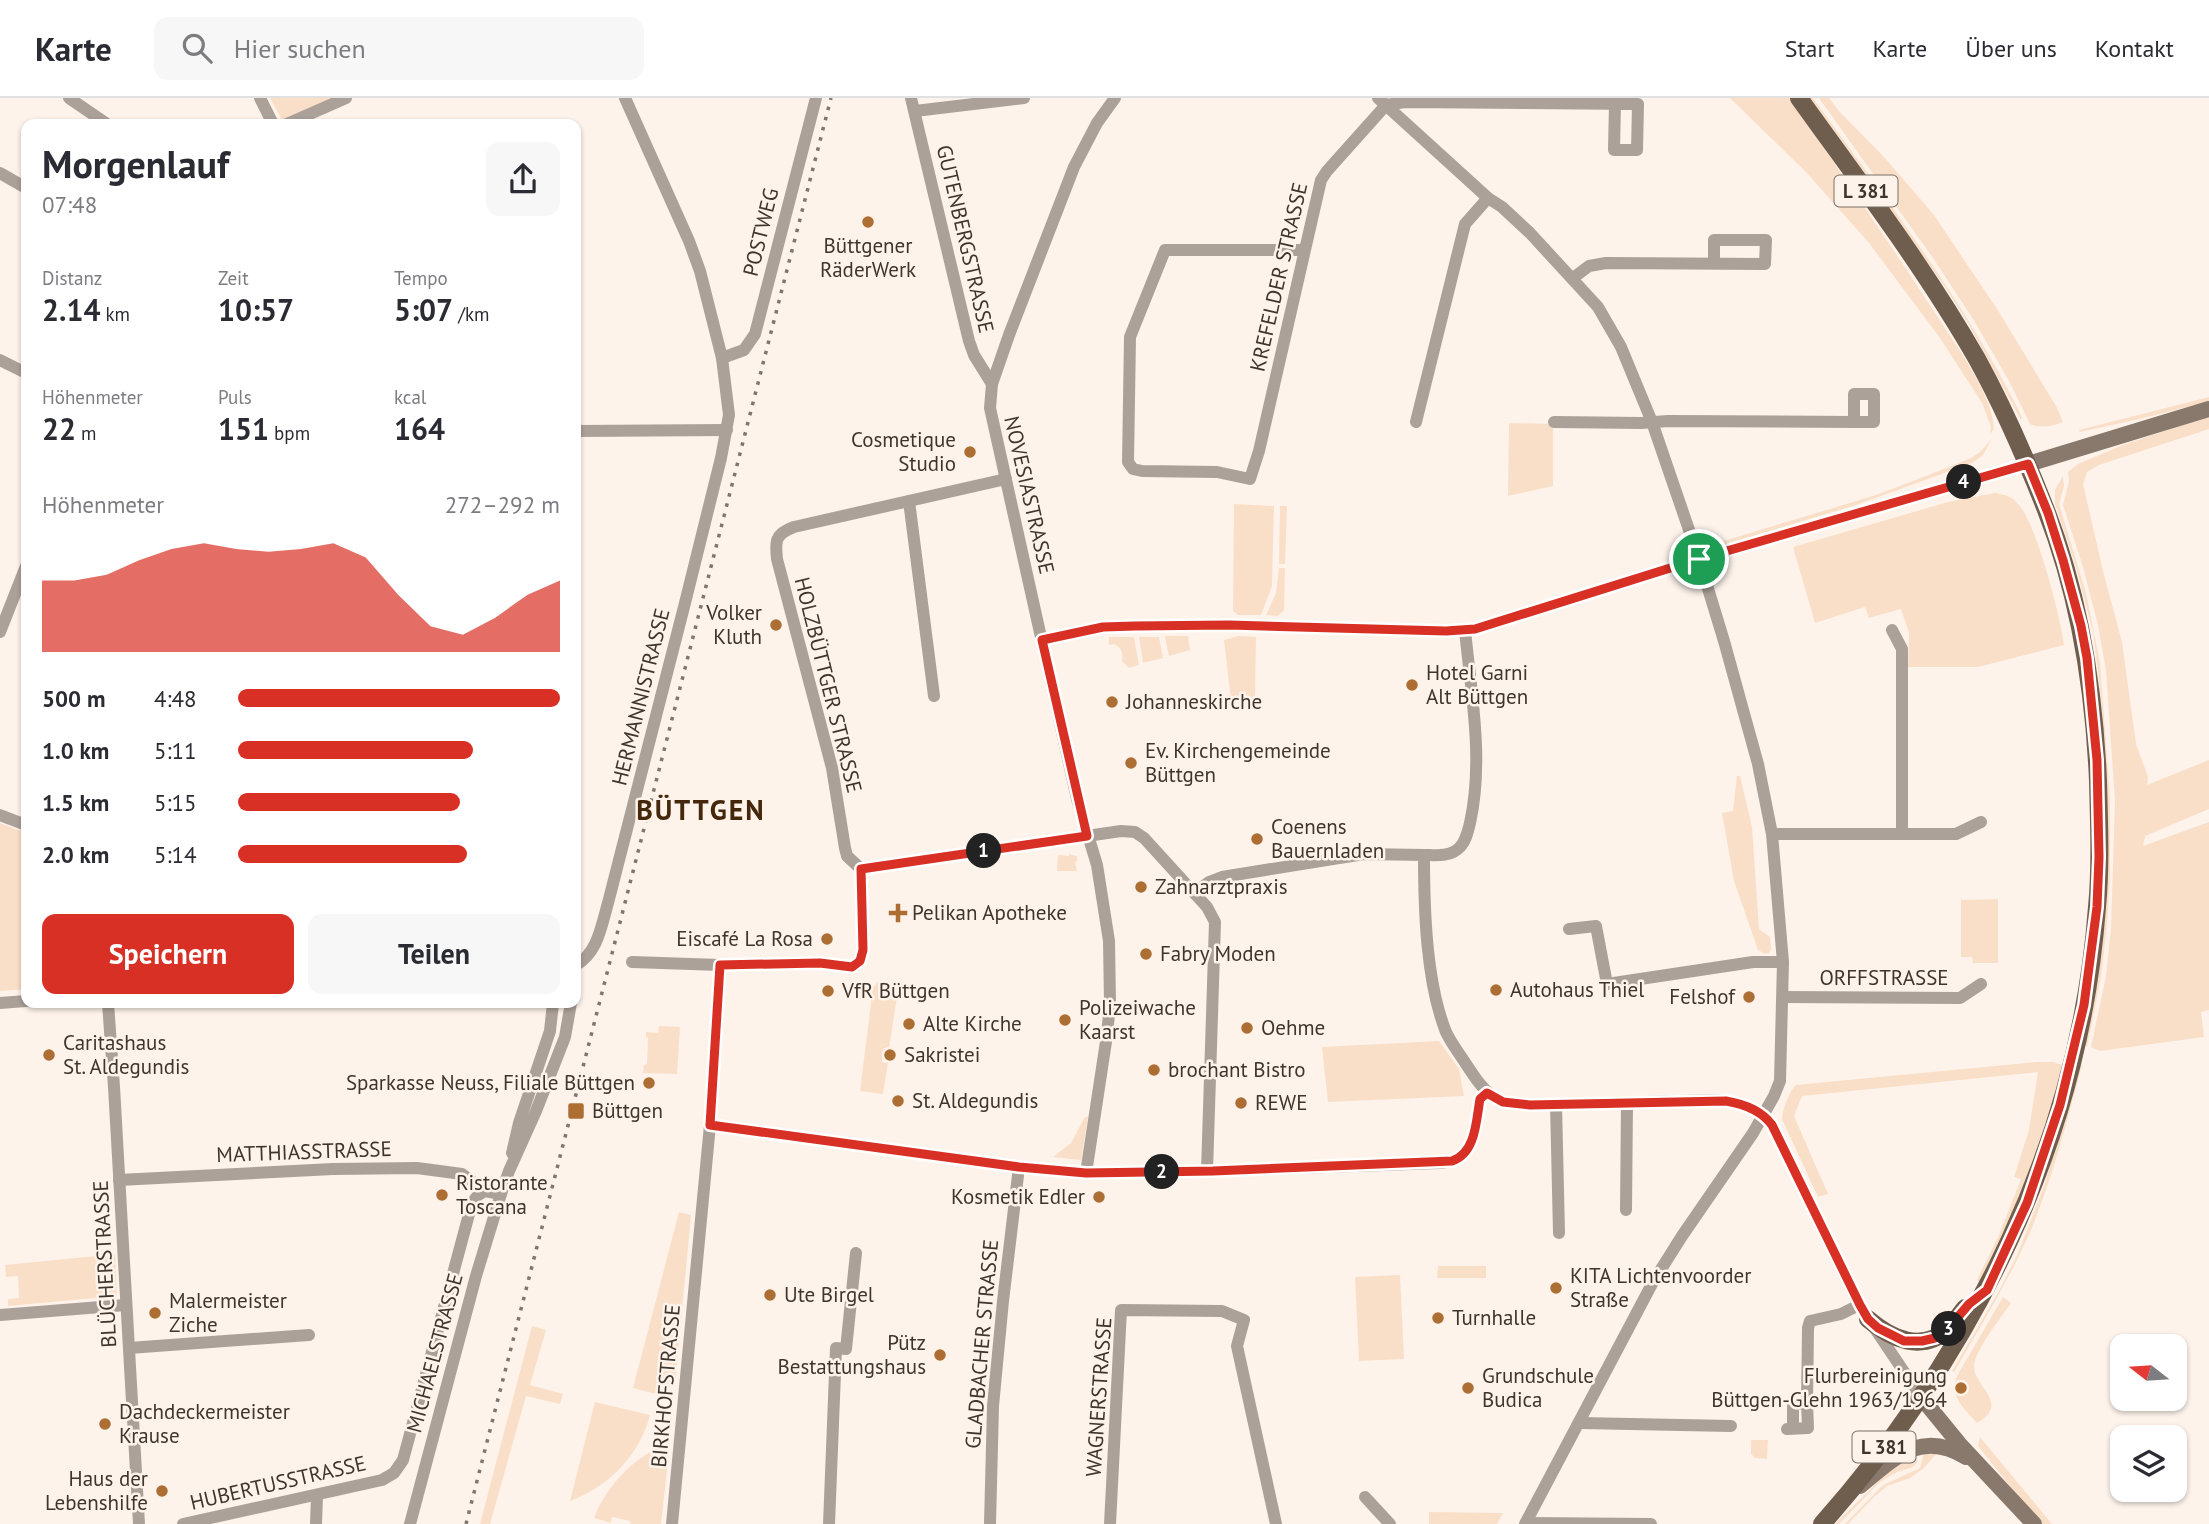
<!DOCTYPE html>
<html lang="de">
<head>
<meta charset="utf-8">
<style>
	body { margin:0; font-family:"PT Sans",sans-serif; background:#f7f7f7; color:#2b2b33; height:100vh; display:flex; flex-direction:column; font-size:26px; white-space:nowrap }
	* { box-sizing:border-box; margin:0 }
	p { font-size:23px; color:#7c7c81 }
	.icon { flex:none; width:38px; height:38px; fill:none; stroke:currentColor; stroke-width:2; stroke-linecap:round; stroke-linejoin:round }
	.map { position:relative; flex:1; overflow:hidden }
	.side { position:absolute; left:21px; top:21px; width:560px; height:889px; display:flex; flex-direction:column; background:#fff; border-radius:14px; box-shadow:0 2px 5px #0004 }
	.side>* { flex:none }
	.needle { width:46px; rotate:287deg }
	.buttons { position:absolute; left:2110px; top:1236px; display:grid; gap:14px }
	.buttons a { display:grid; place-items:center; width:77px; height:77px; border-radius:14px; background:#fff; box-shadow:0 2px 5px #0004; font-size:35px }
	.pin { position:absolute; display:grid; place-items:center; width:60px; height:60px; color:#fff; margin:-30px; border:4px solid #fff; border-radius:50%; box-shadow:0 2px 7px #0007 }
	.km { position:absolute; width:35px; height:35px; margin:-18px; border-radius:50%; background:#222; color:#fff; font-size:19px; line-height:35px; text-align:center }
	.round { display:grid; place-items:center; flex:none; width:74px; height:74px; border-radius:14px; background:#f7f7f7 }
	.overview { display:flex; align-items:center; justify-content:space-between; height:119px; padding:0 21px }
	h1 { font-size:38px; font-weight:800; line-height:52px }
	.metrics { display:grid; grid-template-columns:repeat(3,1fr); gap:10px; height:119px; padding:7px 21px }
	.metrics div { display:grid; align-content:center }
	.metrics b { font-size:30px; font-weight:800 }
	.metrics small { font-size:19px; font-weight:400 }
	.metrics p { font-size:19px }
	.chart { height:196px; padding:14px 21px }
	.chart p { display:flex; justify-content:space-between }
	.chart svg { width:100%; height:126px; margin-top:7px; fill:#d93025; opacity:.7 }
	.button { display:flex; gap:14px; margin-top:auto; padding:14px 21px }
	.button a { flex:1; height:80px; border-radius:14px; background:#d93025; color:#fff; font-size:28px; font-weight:800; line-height:80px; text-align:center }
	.button a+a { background:#f7f7f7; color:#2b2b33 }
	ul { padding:0 21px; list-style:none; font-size:23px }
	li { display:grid; grid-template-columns:112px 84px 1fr; align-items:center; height:52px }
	li i { height:18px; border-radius:9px; background:#d93025 }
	header { display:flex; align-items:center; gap:42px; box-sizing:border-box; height:98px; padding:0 35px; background:#fff; border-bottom:2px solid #e1e1e2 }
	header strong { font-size:33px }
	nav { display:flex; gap:38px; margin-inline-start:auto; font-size:24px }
	.search { width:490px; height:63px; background:#f7f7f7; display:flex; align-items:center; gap:18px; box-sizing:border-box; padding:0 24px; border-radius:14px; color:#7c7c81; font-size:26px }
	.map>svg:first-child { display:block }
	.green { fill:#fadfc8 }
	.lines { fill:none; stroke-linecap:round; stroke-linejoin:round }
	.minor { stroke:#aca199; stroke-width:12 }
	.secondary { stroke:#88796c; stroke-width:16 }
	.primary { stroke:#6f5d4d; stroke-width:18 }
	.rail { stroke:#7f756d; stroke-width:3.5; stroke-dasharray:3.5 7; stroke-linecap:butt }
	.route-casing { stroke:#fff; stroke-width:14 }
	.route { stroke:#d93025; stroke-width:9 }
	.poi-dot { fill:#ac6e33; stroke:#fdf3eb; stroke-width:2.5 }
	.labels { text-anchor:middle; stroke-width:5; stroke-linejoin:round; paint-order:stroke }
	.shield { fill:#fdf3eb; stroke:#786e66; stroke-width:2 }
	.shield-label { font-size:19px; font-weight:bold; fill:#3f352d }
	.street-label { font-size:21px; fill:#3f352d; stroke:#fdf3eb }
	.poi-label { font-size:21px; fill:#3f352d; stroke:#fdf3eb; text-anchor:start }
	.district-label { font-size:28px; font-weight:bold; letter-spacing:2px; fill:#45280b; stroke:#fdf3eb }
</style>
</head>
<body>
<header>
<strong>Karte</strong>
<div class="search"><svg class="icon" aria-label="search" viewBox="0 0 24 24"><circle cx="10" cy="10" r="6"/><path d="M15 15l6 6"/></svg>Hier suchen</div>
<nav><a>Start</a><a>Karte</a><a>Über uns</a><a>Kontakt</a></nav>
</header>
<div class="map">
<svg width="2209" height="1426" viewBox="0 0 2209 1426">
	<rect width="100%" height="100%" fill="#fdf3eb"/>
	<g class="green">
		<polygon points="270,0 331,0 282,22"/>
		<path d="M1730,0h60c49,72 99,144 147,218 18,28 56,79 57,113l-4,5 1,-7 -9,-24 -42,-65 -71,-95 -64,-72z"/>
		<path d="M1809,0h4c74,103 153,204 209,319l-1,3 -53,-97 -23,-36z"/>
		<path d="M1819,0h10l9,12 47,48 49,57 65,97 57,94 7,16c-10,4 -22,7 -33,2l-21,-43 -36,-62 -40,-61z"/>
		<path d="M2209,299v4c-43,12 -86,22 -129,31l-1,-2z"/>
		<polygon points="2209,318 2209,331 2099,367 2087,374 2083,386 2104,477 2122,544 2136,646 2148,679 2147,687 2209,662 2209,711 2145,738 2143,748 2209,724 2209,912 2201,914 2204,939 2100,953 2091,949 2106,878 2111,830 2115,702 2106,573 2098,527 2083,469 2063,407 2069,383 2068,374 2078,366 2123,347"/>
		<polygon points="1509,325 1553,326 1553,388 1508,398"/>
		<polygon points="1992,341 1983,357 1972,365 1856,407 1717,449 1717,445 1876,397 1931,376 1971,360 1980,354"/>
		<polygon points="2063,378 2064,388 2059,406 2086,495 2100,565 2110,700 2110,779 2107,826 2101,879 2087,949 2084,946 2105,652 2101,597 2093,534 2076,469 2055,406 2055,392"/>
		<path d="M1995,395c11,2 17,3 24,12 18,21 41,110 45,140l-86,22h-70l1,-34 -8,-24 -32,9 -4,-11 -50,16 -22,-76 155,-45z"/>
		<polygon points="1234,406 1274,408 1272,488 1261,517 1238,517 1233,513"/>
		<polygon points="1280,408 1287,408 1285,466 1279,466"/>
		<polygon points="1279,470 1285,470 1284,512 1278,518 1266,517 1276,495"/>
		<polygon points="1166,538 1188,538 1190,552 1169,558 1165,539"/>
		<polygon points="1238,538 1256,539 1255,600 1231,602 1224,542"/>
		<path d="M1109,539h25l5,28 -10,3 -7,-7c1,-8 0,-14 -9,-17l-4,1z"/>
		<polygon points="1139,539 1159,539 1163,560 1143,565"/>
		<polygon points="1737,678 1740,678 1752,729 1759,831 1770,839 1771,851 1769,855 1765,856 1758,852 1734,783 1722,715 1733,713"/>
		<polygon points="0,725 26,735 26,891 0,893"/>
		<polygon points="1069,756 1077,758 1077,763 1075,764 1077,773 1057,773 1058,757 1069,758"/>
		<polygon points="1998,801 1998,865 1973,865 1972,859 1961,859 1961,802"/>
		<polygon points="878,884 886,885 885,897 897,899 889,950 884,950 882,964 888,965 883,996 860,993 873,889"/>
		<polygon points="659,928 680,929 677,976 643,975 644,967 647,966 648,940 646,939 646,934 658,935"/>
		<polygon points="1439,943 1459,971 1464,998 1328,1004 1322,949"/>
		<path d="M2037,964h16l10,3 -19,68 -42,105 -22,44 -3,-2 22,-45 22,-56 -7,-2 15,-47 9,-58 -236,24 -8,20 34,78 -10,3 -36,-78c0,-8 8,-30 14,-34z"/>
		<path d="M2079,967h3c-15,56 -29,112 -51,165 -22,50 -50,96 -77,142l-2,-1 47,-80 19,-38 26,-67z"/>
		<polygon points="1085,1019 1088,1019 1081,1062 1053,1059 1071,1045"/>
		<polygon points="679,1114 691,1117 675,1286 656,1296 633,1290"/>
		<polygon points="115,1156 117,1198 8,1208 8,1201 19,1200 18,1178 6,1179 5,1167"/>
		<polygon points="1438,1168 1486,1168 1486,1180 1437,1180"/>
		<polygon points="1400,1177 1404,1261 1359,1263 1355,1179"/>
		<path d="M2003,1199l8,6c-9,13 -36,47 -37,63 -1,20 38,38 3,57 -13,-15 -28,-26 -20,-47z"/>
		<polygon points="532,1228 546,1232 530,1287 563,1296 560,1306 526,1298 490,1426 480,1426"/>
		<path d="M595,1304l55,13c-10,40 -42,72 -80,86z"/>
		<polygon points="1980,1339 2052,1426 2041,1426 2032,1416 1978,1348"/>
		<polygon points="1751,1342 1768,1342 1767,1361 1755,1360 1751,1356"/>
		<path d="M670,1345l-9,81h-30l-1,-3 -18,-4 -1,6 -17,-5c13,-33 41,-63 76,-75z"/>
		<polygon points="1924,1354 1938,1354 1924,1370 1910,1380 1887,1388 1874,1399 1848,1426 1845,1426 1883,1387 1920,1370"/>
		<polygon points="1917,1355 1917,1365 1913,1369 1897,1374 1879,1385 1839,1426 1835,1426 1898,1364"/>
		<polygon points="1429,1414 1503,1415 1497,1426 1429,1426"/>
	</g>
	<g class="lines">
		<g class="minor">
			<polyline points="69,0 107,26"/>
			<polyline points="260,0 273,26"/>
			<polyline points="911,0 969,243 974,257 992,286"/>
			<polyline points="1378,0 1488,100 1502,109 1530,135 1598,209 1621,249 1652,324 1699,461 1724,543 1758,666 1772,736 1783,864 1780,983 1774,998 1753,1035 1682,1138 1653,1184 1525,1426"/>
			<polyline points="915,13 1024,0"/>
			<polyline points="287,26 346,0"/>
			<polyline points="0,75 26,90"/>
			<polyline points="1304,152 1165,152 1130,239 1128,364 1133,371 1142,373 1217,374 1250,381 1259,353 1321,82 1327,73 1386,7 1405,4 1638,6 1637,52 1614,52 1615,5"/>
			<polyline points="1573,180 1589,168 1606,165 1765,166 1766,142 1714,142 1714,165"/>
			<polyline points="722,260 744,252 755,236 816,0"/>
			<polyline points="0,262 26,275"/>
			<polyline points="1416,324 1465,126 1488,100"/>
			<polyline points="1554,324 1641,325 1668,323 1854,324 1874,324 1874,296 1854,296 1854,324"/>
			<polyline points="576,333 727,332"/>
			<polyline points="909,403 934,598"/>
			<polyline points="1892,532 1902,551 1902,736"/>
			<polyline points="0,534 26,468"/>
			<polyline points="1042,542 1103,529 1135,528 1254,528 1446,533 1475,531 1699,461 2028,366"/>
			<polyline points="0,717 26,727"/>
			<polyline points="1772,736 1956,736 1981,724"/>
			<path d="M1424,757c12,0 27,2 36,-8 6,-6 8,-16 10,-24 14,-63 1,-130 -5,-193"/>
			<polyline points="861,771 1121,733 1135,734 1144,740 1207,809 1215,824 1207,1073"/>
			<path d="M861,771l-14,-13 -2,-8 -13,-80 -55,-209c-2,-18 -2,-25 17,-32l212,-48"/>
			<path d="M1194,795l15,-11 13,-5 142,-23 60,1c0,54 2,127 22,177 5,11 13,21 20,32 19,29 27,40 64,41l190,-5 30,7 14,8 8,10 87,180 62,92"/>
			<polyline points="1569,831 1596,828 1607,886 1753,864 1783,864"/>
			<polyline points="632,864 720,867 820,865 852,869 860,863 863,852 861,771"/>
			<path d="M576,867c22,-13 25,-38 32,-62l77,-300 36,-145 8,-43 -7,-57 -22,-87 -11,-30 -64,-143"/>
			<polyline points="1783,899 1960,900 1981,886"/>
			<polyline points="0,905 26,903"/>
			<polyline points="108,905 114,989 139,1426"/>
			<polyline points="1556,1006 1559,1135"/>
			<path d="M710,1027l309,42 67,6 127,-2 227,-8c37,-4 34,-34 40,-64l7,-6"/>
			<polyline points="512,1055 519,1025 550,933 553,905"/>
			<polyline points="1086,1075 1107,937 1110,906 1109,843 1097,767 1077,701 990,310 992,286 1009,237 1074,69 1097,25 1115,0"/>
			<polyline points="119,1082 333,1071 417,1070 462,1076 485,1093"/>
			<polyline points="1626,1112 1627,1004"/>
			<polyline points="0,1217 126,1207"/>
			<polyline points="129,1250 309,1237"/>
			<polyline points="1807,1305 1808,1230 1810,1223 1841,1216 1859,1207"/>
			<polyline points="1580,1325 1731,1328"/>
			<polyline points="1787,1331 1808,1330 1807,1305 1793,1306 1793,1330"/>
			<polyline points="1365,1399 1390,1426"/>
			<polyline points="1526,1425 1651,1426"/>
			<polyline points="183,1426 382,1382 394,1375 403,1362 472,1105 478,1097 485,1093 501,1096"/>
			<polyline points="316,1426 317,1397"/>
			<polyline points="410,1426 476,1178 501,1096 509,1073 536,1013 565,939 571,905"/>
			<polyline points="672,1426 710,1027 720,867"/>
			<polyline points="829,1426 836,1250 846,1251 856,1155"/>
			<polyline points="990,1426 993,1308 1003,1203 1019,1069"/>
			<polyline points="1110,1426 1121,1212 1222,1213 1244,1222 1237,1248 1276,1426"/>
		</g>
		<g class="secondary">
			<polyline points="2028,366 2209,311"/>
			<polyline points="1921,1299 1961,1348 2034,1426"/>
			<path d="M1860,1388c34,-28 61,-57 106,-29"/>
		</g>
		<g class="primary">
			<path d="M1799,0c61,85 126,170 178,261 27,49 49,100 69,151 34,87 48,178 52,271 1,42 3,84 -1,126 -17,233 -122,444 -275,617"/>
			<path d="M1868,1221c23,20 54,34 80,10 7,-6 11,-14 17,-21"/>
		</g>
		<polyline class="rail" points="466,1426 831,0"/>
	</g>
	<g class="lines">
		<defs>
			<path id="route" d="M2028,366l20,49 15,47 18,66 6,32 10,102 2,97 -2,50 -13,98 -24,100 -33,98 -40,87 -18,14 -23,27 -11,7 -13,3h-18l-26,-13 -10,-9 -8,-14 -88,-180c-11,-15 -28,-21 -46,-24l-196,4 -27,-3 -16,-9 -7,6c-4,22 -4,54 -28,62l-239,10 -127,2 -67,-6 -309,-42 10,-160 100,-2 32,4 8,-6 3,-11 -2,-81 226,-33 -45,-196 61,-13 32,-1 94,-1 217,6 29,-2 224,-70z"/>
		</defs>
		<use href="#route" class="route-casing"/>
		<use href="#route" class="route"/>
	</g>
	<g class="poi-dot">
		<circle cx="868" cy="124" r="7"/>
		<circle cx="970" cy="354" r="7"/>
		<circle cx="776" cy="527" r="7"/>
		<circle cx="1412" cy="587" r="7"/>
		<circle cx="1112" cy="604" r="7"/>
		<circle cx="1131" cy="665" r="7"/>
		<circle cx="1257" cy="741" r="7"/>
		<circle cx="1141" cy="789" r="7"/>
		<path d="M894.5 804.5h7v7h7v7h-7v7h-7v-7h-7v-7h7z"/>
		<circle cx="827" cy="841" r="7"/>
		<circle cx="1146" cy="856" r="7"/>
		<circle cx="1496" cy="892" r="7"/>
		<circle cx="828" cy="893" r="7"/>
		<circle cx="1749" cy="899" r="7"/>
		<circle cx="1065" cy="922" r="7"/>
		<circle cx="909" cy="926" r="7"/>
		<circle cx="1247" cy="930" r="7"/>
		<circle cx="49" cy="957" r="7"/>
		<circle cx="890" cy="957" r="7"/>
		<circle cx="1154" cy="972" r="7"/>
		<circle cx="649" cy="985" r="7"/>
		<circle cx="898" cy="1003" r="7"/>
		<circle cx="1241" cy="1005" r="7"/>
		<rect x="567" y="1004" width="18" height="18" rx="3.5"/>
		<circle cx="442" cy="1097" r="7"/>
		<circle cx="1099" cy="1099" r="7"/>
		<circle cx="1556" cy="1190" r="7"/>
		<circle cx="770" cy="1197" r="7"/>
		<circle cx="155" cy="1215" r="7"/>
		<circle cx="1438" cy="1220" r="7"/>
		<circle cx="940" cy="1257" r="7"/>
		<circle cx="1468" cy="1290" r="7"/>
		<circle cx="1961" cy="1290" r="7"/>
		<circle cx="105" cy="1326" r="7"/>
		<circle cx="162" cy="1393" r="7"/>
	</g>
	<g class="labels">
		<g class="shield">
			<rect x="1834.5" y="77.5" width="63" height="31" rx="5"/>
			<rect x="1852.5" y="1333.5" width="63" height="31" rx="5"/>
		</g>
		<g class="shield-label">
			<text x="1866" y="100">L 381</text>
			<text x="1884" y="1356">L 381</text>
		</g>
		<g class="street-label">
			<text transform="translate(761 134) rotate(-76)" y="7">POSTWEG</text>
			<text transform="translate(965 141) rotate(77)" y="7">GUTENBERGSTRASSE</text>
			<text transform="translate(1279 179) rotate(-77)" y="7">KREFELDER STRASSE</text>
			<text transform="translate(1029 397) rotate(77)" y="7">NOVESIASTRASSE</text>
			<text transform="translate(828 587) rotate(76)" y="7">HOLZBÜTTGER STRASSE</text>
			<text transform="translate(641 599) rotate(-76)" y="7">HERMANNISTRASSE</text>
			<text x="1884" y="887">ORFFSTRASSE</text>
			<text transform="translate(304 1054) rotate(-2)" y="7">MATTHIASSTRASSE</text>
			<text transform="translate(105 1166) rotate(-93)" y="7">BLÜCHERSTRASSE</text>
			<text transform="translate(982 1246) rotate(-85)" y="7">GLADBACHER STRASSE</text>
			<text transform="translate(435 1255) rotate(-75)" y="7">MICHAELSTRASSE</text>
			<text transform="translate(666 1288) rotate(-85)" y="7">BIRKHOFSTRASSE</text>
			<text transform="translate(1099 1299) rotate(-86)" y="7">WAGNERSTRASSE</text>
			<text transform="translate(278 1385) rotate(-13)" y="7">HUBERTUSSTRASSE</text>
		</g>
		<g class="poi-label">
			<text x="868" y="155" text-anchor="middle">Büttgener<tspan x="868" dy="24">RäderWerk</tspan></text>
			<text x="956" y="349" text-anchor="end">Cosmetique<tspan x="956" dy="24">Studio</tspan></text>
			<text x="762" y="522" text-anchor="end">Volker<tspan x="762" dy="24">Kluth</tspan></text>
			<text x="1426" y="582">Hotel Garni<tspan x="1426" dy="24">Alt Büttgen</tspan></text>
			<text x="1126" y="611">Johanneskirche</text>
			<text x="1145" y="660">Ev. Kirchengemeinde<tspan x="1145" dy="24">Büttgen</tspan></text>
			<text x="1271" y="736">Coenens<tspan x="1271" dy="24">Bauernladen</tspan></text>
			<text x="1155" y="796">Zahnarztpraxis</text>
			<text x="912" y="822">Pelikan Apotheke</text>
			<text x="813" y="848" text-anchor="end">Eiscafé La Rosa</text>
			<text x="1160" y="863">Fabry Moden</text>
			<text x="1510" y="899">Autohaus Thiel</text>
			<text x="842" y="900">VfR Büttgen</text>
			<text x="1735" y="906" text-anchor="end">Felshof</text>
			<text x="1079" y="917">Polizeiwache<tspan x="1079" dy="24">Kaarst</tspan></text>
			<text x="923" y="933">Alte Kirche</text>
			<text x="1261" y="937">Oehme</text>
			<text x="63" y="952">Caritashaus<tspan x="63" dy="24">St. Aldegundis</tspan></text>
			<text x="904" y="964">Sakristei</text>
			<text x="1168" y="979">brochant Bistro</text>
			<text x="635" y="992" text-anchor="end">Sparkasse Neuss, Filiale Büttgen</text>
			<text x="912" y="1010">St. Aldegundis</text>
			<text x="1255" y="1012">REWE</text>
			<text x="592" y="1020">Büttgen</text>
			<text x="456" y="1092">Ristorante<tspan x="456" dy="24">Toscana</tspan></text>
			<text x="1085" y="1106" text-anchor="end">Kosmetik Edler</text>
			<text x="1570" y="1185">KITA Lichtenvoorder<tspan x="1570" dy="24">Straße</tspan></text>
			<text x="784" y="1204">Ute Birgel</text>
			<text x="169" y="1210">Malermeister<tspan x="169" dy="24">Ziche</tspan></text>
			<text x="1452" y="1227">Turnhalle</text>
			<text x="926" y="1252" text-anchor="end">Pütz<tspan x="926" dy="24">Bestattungshaus</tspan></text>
			<text x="1482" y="1285">Grundschule<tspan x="1482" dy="24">Budica</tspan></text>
			<text x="1947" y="1285" text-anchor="end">Flurbereinigung<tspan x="1947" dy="24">Büttgen-Glehn 1963/1964</tspan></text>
			<text x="119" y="1321">Dachdeckermeister<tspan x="119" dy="24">Krause</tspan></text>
			<text x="148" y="1388" text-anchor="end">Haus der<tspan x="148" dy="24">Lebenshilfe</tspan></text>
		</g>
		<g class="district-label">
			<text x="701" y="722">BÜTTGEN</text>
		</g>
	</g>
</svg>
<div class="buttons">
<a><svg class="needle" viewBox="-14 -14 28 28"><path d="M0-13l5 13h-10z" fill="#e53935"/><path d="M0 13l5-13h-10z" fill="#7c7c81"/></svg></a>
<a><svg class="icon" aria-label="layers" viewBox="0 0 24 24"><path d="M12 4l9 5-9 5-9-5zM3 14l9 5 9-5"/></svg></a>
</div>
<div class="pin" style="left:1699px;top:461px;background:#1e9e55"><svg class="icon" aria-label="arrive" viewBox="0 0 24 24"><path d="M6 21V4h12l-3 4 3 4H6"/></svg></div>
<b class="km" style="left:984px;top:753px">1</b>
<b class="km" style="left:1162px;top:1074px">2</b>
<b class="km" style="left:1949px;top:1231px">3</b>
<b class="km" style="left:1964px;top:384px">4</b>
<section class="side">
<div class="overview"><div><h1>Morgenlauf</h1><p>07:48</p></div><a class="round"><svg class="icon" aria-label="share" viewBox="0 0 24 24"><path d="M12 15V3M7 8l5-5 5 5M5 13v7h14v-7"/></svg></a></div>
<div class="metrics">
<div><p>Distanz</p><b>2.14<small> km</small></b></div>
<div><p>Zeit</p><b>10:57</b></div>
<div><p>Tempo</p><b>5:07<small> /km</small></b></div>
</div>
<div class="metrics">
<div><p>Höhenmeter</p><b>22<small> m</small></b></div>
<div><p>Puls</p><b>151<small> bpm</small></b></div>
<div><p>kcal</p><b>164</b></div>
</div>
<div class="chart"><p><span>Höhenmeter</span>272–292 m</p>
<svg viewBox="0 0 160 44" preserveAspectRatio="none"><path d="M0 44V19L10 19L20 17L30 12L40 8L50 6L60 8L70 9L80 8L90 6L100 11L110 24L120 35L130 38L140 32L150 24L160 19V44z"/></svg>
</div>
<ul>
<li><b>500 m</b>4:48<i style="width:100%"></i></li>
<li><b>1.0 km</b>5:11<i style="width:73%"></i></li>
<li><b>1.5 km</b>5:15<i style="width:69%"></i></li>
<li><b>2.0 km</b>5:14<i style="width:71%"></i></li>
</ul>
<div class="button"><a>Speichern</a><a>Teilen</a></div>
</section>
</div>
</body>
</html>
